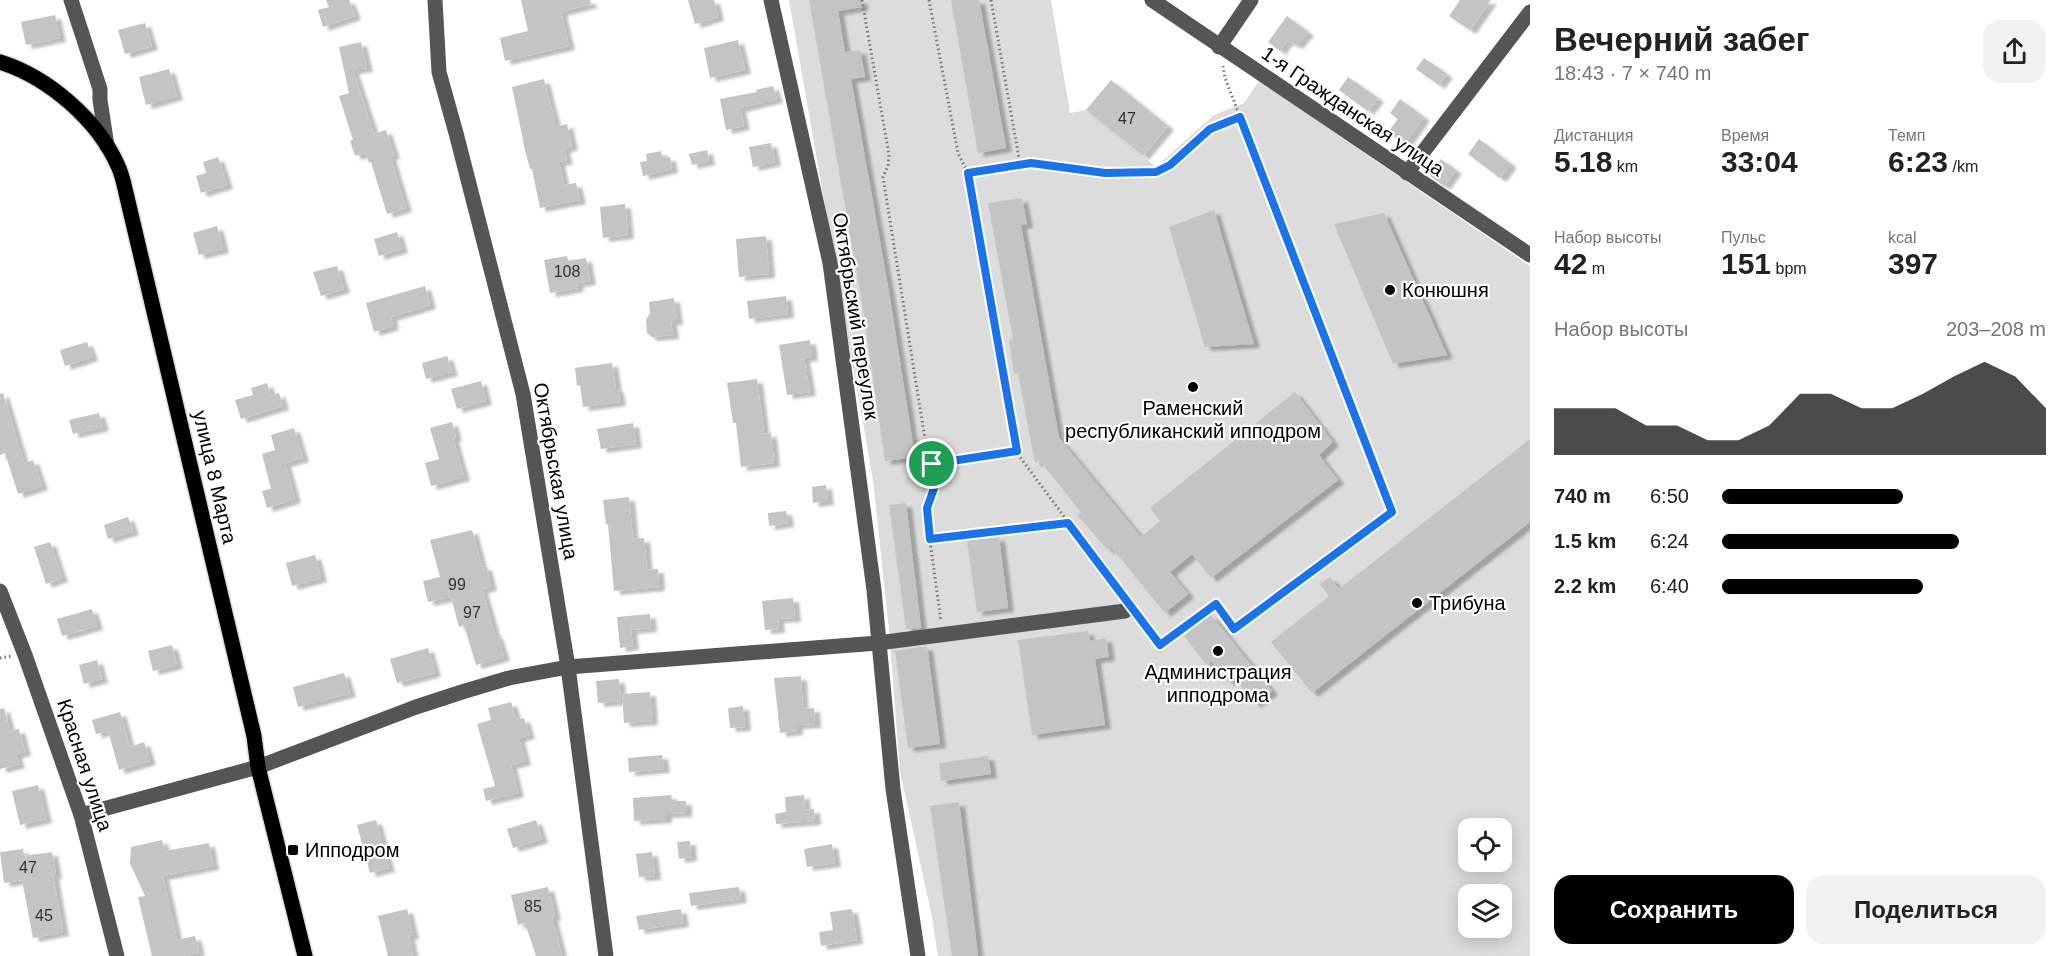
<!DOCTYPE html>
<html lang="ru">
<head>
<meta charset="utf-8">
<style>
	body { margin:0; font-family:Helvetica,sans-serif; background:#f2f2f2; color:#222; height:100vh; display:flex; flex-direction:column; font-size:22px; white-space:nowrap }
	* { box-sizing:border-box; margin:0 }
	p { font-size:20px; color:#767676 }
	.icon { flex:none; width:33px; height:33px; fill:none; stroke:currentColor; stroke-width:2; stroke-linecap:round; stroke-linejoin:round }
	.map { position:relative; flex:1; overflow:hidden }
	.drawer { display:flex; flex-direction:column; background:#fff; width:540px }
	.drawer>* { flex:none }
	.buttons { position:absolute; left:1458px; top:818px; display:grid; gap:12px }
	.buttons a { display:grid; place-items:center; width:54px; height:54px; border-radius:12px; background:#fff; box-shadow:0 3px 15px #0003; font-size:30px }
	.pin { position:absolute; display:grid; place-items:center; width:51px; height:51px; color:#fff; margin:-26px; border:3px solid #fff; border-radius:50%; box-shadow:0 2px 6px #0007 }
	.round { display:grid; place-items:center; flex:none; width:63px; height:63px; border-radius:18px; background:#f2f2f2 }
	.overview { display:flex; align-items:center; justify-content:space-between; height:102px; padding:0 24px }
	h1 { font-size:33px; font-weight:600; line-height:45px }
	.figures { display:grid; grid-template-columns:repeat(3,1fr); gap:9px; height:102px; padding:6px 24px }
	.figures div { display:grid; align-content:center }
	.figures b { font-size:30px; font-weight:600 }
	.figures small { font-size:16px; font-weight:400 }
	.figures p { font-size:16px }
	.chart { height:168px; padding:12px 24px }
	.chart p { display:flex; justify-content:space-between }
	.chart svg { width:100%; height:108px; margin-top:6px; fill:#000; opacity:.7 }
	.action { display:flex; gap:12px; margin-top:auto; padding:12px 24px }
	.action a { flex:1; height:69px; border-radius:18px; background:#000; color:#fff; font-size:24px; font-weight:600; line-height:69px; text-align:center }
	.action a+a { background:#f2f2f2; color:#222 }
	ul { padding:0 24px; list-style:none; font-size:20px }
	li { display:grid; grid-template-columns:96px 72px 1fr; align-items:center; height:45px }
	li i { height:15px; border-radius:8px; background:#000 }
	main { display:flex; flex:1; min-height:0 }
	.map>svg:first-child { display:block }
	.green { fill:#dcdcdc; fill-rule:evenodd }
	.building { fill:#c4c4c4; filter:url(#shadow) }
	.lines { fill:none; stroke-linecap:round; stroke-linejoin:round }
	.major-casing { stroke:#dbdbdb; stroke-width:18 }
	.path { stroke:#777; stroke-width:3; stroke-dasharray:1.5 3; stroke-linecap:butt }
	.minor { stroke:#555; stroke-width:15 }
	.major { stroke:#000; stroke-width:15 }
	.route-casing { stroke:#fff; stroke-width:12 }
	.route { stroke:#1a73e8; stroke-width:8 }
	.poi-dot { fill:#000; stroke:#fff; stroke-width:2 }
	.labels { text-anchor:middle; stroke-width:4.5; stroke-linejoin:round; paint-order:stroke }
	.number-label { font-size:16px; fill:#313131 }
	.street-label { font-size:20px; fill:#000; stroke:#fff }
	.poi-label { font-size:20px; fill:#000; stroke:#fff; text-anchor:start }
</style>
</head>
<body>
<main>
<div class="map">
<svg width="1530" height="956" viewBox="0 0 1530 956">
	<defs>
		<filter id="shadow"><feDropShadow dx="6" dy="4" stdDeviation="1.5" flood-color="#0004"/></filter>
	</defs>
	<rect width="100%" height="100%" fill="#fff"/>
	<path class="green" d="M789,0h262l19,113 16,-3 70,57 58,-52 30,-12 15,-22 271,185v690h-592l-7,-44 -31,-140 -11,-142 -16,-150zM1468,828h34v33h-34zM1468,894h34v33h-34z"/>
	<g class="building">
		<polygon points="326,0 349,0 355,16 323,27 318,10 329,7"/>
		<polygon points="521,0 590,0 591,4 561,12 569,46 505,61 500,38 528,31"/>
		<polygon points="688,0 714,0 718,17 695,24"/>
		<polygon points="809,0 862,0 862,7 838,11 845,52 860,50 865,77 851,79 889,292 915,457 885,461 861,297"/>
		<polygon points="951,0 979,0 1006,148 978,153"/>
		<polygon points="1460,0 1491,0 1470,30 1449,16"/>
		<polygon points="55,15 60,38 26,45 21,22"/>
		<polygon points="1287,16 1308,32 1297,45 1287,41 1280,51 1268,42"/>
		<polygon points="145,23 152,46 125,54 118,30"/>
		<polygon points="738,40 745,70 710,78 704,48"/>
		<polygon points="361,42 367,68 353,70 374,134 386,130 394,155 390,156 406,208 387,214 371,162 369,163 366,153 355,156 350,141 353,140 339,96 349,93 339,47"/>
		<polygon points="1424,58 1447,74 1439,85 1416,69"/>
		<polygon points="169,69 177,96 146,105 139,77"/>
		<polygon points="1348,77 1378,98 1368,111 1339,90"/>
		<polygon points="544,79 556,127 567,124 572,146 564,149 567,160 559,162 564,185 576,183 580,200 540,208 532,169 530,169 525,150 512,87"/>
		<polygon points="1111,80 1168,126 1143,156 1086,110"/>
		<polygon points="773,86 777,99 740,108 744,126 726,130 720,99 757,92 756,90"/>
		<polygon points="1400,99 1424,117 1405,144 1388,132 1398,119 1390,113"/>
		<polygon points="1479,139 1511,164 1500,178 1468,154"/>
		<polygon points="771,143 775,162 753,167 749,147"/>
		<polygon points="707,150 709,161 692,165 689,154"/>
		<polygon points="661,151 662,158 670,157 672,169 643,176 640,162 647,161 646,154"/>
		<polygon points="218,157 227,185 201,193 196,176 206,173 203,162"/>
		<polygon points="1441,159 1456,170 1444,186 1430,176"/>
		<polygon points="1022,198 1027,224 1021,225 1059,438 1141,537 1160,521 1150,508 1295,392 1333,442 1319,455 1338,480 1211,578 1192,554 1170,572 1188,594 1165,613 1111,547 1108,550 1077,515 1081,512 1039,460 1035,463 1018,373 1014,374 1009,340 1013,339 988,203"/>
		<polygon points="625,204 628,235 603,238 600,207"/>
		<polygon points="1214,210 1254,344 1205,347 1169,227"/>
		<polygon points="1384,213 1447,355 1393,364 1334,224"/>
		<polygon points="217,226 223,249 199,255 193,233"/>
		<polygon points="397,232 402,249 379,256 374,239"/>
		<polygon points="766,236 769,274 739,277 736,239"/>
		<polygon points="567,256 568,261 586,258 590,281 577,283 578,288 550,293 544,260"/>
		<polygon points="337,266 344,289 321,296 313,272"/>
		<polygon points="425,286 430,305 391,317 393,326 374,332 366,303"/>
		<polygon points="786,296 788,314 749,319 747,301"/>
		<polygon points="674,298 677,321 671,321 673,335 652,337 647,333 646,320 650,313 649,302"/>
		<polygon points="810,340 812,357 804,358 810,392 787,395 779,345"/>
		<polygon points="87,342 92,357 65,366 60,350"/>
		<polygon points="447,356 452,372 426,379 422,363"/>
		<polygon points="612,363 616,389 618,389 620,402 583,407 580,385 577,386 575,368"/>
		<polygon points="757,379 764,434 771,433 774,463 741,467 736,423 733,423 727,383"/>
		<polygon points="481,381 486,401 457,409 451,389"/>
		<polygon points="267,383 271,396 279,393 283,406 241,419 235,400 253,395 251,388"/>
		<polygon points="3,393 24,463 33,460 42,486 18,494 5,453 0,455 0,394"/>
		<polygon points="99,413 103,427 73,434 69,420"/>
		<polygon points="452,422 456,437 453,438 464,477 431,486 425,463 439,459 430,428"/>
		<polygon points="633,423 636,444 601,449 597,429"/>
		<polygon points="294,428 303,458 285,463 295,499 267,508 262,491 271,489 262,454 275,450 271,435"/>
		<polygon points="1530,439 1530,522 1312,693 1271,642 1329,596 1320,584 1330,577 1339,589"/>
		<polygon points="826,485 828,501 813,503 812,487"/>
		<polygon points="629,497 633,539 644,538 647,570 658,569 659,587 614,591 608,524 606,525 603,500"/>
		<polygon points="906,503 921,628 906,629 889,505"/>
		<polygon points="786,511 788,523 769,526 768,513"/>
		<polygon points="128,517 133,531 108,539 104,525"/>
		<polygon points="472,530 482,567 486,566 491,587 482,589 495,635 497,635 504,657 476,665 464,625 459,627 451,597 428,602 423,581 440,577 430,540"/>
		<polygon points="999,537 1008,608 977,612 967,541"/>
		<polygon points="50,542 62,578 46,584 34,547"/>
		<polygon points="315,555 321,578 292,586 286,563"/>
		<polygon points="793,598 795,618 778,619 779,629 765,630 762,601"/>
		<polygon points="92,609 97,626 62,636 57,619"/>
		<polygon points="650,614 651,628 631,630 633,646 620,648 617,617"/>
		<polygon points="1211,615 1272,691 1255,704 1234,677 1228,682 1211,661 1207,665 1184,636"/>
		<polygon points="1088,631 1090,641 1106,638 1109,657 1095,659 1105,725 1032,735 1018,640"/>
		<polygon points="172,645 177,665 153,671 148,651"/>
		<polygon points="927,646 940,744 908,748 895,651"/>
		<polygon points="428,648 435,673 397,683 390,659"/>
		<polygon points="97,660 102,679 84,684 79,665"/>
		<polygon points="344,673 350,693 298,707 293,687"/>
		<polygon points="801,676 803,709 814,708 815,724 797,725 797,731 780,733 774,678"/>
		<polygon points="619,679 621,701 598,703 596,681"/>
		<polygon points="650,692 652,721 624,723 622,694"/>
		<polygon points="511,702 516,720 524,718 529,735 519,738 525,761 511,765 518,793 486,801 483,789 495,786 477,724 491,720 488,708"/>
		<polygon points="743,706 745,727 730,728 728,708"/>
		<polygon points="4,708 10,731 19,729 25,752 16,754 19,764 0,769 0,709"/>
		<polygon points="120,712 130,747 144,742 150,761 119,770 108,731 96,734 92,720"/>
		<polygon points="662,755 664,769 629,772 628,758"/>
		<polygon points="988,756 991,774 941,781 939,763"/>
		<polygon points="38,785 46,819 20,825 12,791"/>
		<polygon points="671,795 672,801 686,801 686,813 666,814 666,819 634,821 633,798"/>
		<polygon points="804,795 805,810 814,809 815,821 776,824 775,814 786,812 785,797"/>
		<polygon points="959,802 978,956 952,956 930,806"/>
		<polygon points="376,820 389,868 370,873 357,825"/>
		<polygon points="536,820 542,839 513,848 507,829"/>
		<polygon points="162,840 165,851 209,843 213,866 163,876 177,940 195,936 199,952 189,954 190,956 152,956 138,897 145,896 130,863 131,847"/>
		<polygon points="690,841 691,857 679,859 677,842"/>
		<polygon points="832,844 835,863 807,867 804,849"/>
		<polygon points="23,849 24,856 52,852 56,875 53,875 63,932 33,938 22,880 4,883 0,852"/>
		<polygon points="652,852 655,876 639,877 636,854"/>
		<polygon points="548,887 555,916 552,917 562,956 536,956 525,923 518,925 511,895"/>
		<polygon points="739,887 741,899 691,906 689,893"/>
		<polygon points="407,909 413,935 409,936 413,956 388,956 378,916"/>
		<polygon points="681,909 683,923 639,930 636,916"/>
		<polygon points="852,909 857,940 821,946 819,932 833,930 830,912"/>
	</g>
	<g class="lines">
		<defs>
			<path id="major" d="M0,62c48,15 98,58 118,104 4,8 6,18 8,27l128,543 4,31 47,189"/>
		</defs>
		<use href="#major" class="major-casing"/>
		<g class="path">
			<polyline points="862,0 889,155 888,166 883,177 928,458 938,474 926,512 941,621"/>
			<polyline points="929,0 958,153 968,173 1017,453 1123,596"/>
			<polyline points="991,0 1020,164"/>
			<polyline points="968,173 1031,163 1105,173 1156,172 1170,165 1210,129 1240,117"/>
			<polyline points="932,463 1017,451"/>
			<polyline points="930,539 1068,523"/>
			<polyline points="1138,616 1160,645 1216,604 1235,629 1393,512 1225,78 1223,66"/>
			<polyline points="0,658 12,656"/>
		</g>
		<g class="minor">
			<polyline points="71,0 100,89 100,100 107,146"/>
			<polyline points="435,0 439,72 456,133 523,394 568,667 606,956"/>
			<polyline points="771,0 830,263 874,590 893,789 918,956"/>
			<polyline points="1152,0 1530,255"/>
			<polyline points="1219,47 1251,0"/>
			<polyline points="1407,173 1530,12"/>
			<polyline points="0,591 25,655 81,815 117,956"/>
			<polyline points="81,815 258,767 416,707 462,692 509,678 568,667 878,643 1125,611"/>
		</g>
		<use href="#major" class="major"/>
	</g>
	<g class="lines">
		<defs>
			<polygon id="route" points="1240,117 1392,512 1234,629 1216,604 1160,645 1068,523 930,539 927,508 938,477 932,464 1017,451 968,173 1031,163 1105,173 1156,172 1170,165 1210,129"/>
		</defs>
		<use href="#route" class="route-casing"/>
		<use href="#route" class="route"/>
	</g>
	<g class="poi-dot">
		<circle cx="1390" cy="290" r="6"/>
		<circle cx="1193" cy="387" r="6"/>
		<circle cx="1417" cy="603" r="6"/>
		<circle cx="1218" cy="651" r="6"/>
		<rect x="287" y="844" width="12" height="12" rx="3"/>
	</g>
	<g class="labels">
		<g class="number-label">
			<text x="1127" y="124">47</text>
			<text x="567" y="277">108</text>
			<text x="457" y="590">99</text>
			<text x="472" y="618">97</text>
			<text x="28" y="873">47</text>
			<text x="533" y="912">85</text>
			<text x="44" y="921">45</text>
		</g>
		<g class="street-label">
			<text transform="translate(1353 111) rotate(34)" y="7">1-я Гражданская улица</text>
			<text transform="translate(856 316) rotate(81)" y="7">Октябрьский переулок</text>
			<text transform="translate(556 471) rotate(80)" y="7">Октябрьская улица</text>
			<text transform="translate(215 477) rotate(77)" y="7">улица 8 Марта</text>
			<text transform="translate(85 765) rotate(72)" y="7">Красная улица</text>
		</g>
		<g class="poi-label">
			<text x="1402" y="297">Конюшня</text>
			<text x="1193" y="415" text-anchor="middle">Раменский<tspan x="1193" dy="23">республиканский ипподром</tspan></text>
			<text x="1429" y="610">Трибуна</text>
			<text x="1218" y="679" text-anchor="middle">Администрация<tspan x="1218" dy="23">ипподрома</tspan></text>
			<text x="305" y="857">Ипподром</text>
		</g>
	</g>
</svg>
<div class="buttons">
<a><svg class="icon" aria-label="locate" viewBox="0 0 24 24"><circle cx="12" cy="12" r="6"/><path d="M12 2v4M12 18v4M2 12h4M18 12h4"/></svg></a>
<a><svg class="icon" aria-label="layers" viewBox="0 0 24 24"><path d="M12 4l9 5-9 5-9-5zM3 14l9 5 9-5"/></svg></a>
</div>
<div class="pin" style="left:932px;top:464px;background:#1e9e55"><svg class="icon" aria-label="arrive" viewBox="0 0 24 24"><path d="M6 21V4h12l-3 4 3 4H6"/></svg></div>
</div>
<section class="drawer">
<div class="overview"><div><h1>Вечерний забег</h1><p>18:43 · 7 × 740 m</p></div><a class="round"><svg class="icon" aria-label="share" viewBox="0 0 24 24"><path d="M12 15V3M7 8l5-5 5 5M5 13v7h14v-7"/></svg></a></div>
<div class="figures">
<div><p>Дистанция</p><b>5.18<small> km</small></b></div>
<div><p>Время</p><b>33:04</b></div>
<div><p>Темп</p><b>6:23<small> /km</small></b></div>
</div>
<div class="figures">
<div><p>Набор высоты</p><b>42<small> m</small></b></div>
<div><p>Пульс</p><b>151<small> bpm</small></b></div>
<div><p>kcal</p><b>397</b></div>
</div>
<div class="chart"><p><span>Набор высоты</span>203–208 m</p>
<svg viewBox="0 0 160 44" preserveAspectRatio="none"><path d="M0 44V25L10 25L20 25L30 32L40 32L50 38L60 38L70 32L80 19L90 19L100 25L110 25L120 19L130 12L140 6L150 12L160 25V44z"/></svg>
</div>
<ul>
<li><b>740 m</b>6:50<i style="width:56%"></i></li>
<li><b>1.5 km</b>6:24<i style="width:73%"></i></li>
<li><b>2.2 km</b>6:40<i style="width:62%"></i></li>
</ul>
<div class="action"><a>Сохранить</a><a>Поделиться</a></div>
</section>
</main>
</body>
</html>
